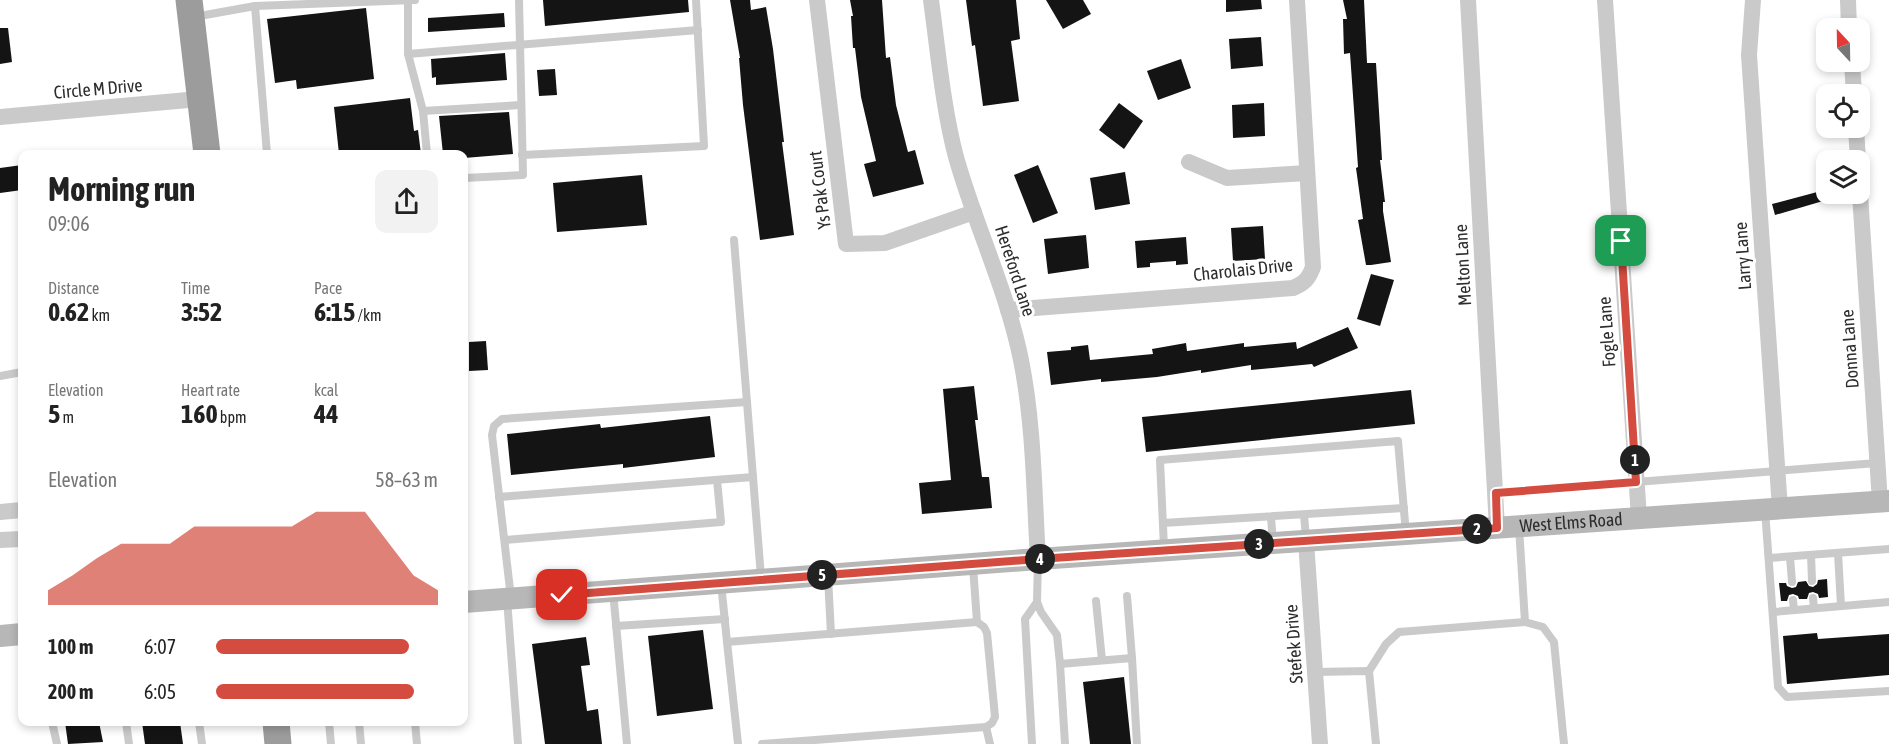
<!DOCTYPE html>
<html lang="en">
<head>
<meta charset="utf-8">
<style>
	body { margin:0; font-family:"Asap Condensed",sans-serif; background:#f2f2f2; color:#222; height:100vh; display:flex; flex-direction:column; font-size:22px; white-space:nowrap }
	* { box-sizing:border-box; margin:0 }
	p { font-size:20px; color:#767676 }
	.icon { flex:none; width:33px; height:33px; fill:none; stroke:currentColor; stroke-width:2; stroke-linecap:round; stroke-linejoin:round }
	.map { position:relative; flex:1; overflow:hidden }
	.panel { position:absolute; left:18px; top:150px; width:450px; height:576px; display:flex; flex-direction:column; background:#fff; border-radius:12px; box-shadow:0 3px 9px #0003 }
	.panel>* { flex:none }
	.needle { width:39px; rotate:338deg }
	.fabs { position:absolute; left:1816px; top:18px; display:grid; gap:12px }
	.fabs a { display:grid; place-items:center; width:54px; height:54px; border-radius:12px; background:#fff; box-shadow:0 3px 9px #0003; font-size:30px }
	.pin { position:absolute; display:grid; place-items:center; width:51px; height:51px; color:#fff; margin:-26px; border-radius:12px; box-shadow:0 3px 9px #0006 }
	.km { position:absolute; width:30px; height:30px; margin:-15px; border-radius:50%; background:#222; color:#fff; font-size:16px; line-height:30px; text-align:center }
	.round { display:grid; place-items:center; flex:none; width:63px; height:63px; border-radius:12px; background:#f2f2f2 }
	.overview { display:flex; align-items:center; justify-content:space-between; height:102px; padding:0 30px }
	h1 { font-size:33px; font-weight:700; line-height:45px }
	.metrics { display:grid; grid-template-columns:repeat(3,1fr); gap:9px; height:102px; padding:6px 30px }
	.metrics div { display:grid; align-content:center }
	.metrics b { font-size:26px; font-weight:700 }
	.metrics small { font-size:16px; font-weight:400 }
	.metrics p { font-size:16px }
	.chart { height:168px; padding:12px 30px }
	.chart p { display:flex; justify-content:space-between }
	.chart svg { width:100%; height:108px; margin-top:6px; fill:#d44c3f; opacity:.7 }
	ul { padding:0 30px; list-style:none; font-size:20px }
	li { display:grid; grid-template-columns:96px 72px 1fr; align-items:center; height:45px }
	li i { height:15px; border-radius:8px; background:#d44c3f }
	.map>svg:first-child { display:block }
	.building { fill:#141414 }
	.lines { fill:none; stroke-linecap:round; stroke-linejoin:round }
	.service { stroke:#cacaca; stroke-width:8 }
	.minor { stroke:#cacaca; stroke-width:16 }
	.secondary { stroke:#b7b7b7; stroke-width:22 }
	.trunk { stroke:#9c9c9c; stroke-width:27 }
	.route-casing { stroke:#fff; stroke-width:12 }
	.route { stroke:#d44c3f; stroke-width:8 }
	.labels { text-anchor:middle; stroke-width:6; stroke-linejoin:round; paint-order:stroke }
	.street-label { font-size:18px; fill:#2d2d2d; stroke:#fff }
</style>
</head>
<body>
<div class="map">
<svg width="1889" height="744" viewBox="0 0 1889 744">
	<rect width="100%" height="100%" fill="#fff"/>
	<g class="building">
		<polygon points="543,0 688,0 689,12 545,26"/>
		<polygon points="730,0 750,0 751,10 766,7 773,49 784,142 782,142 794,235 760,240 743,105 739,58 740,58"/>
		<polygon points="850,0 882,0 886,58 890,57 896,105 908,152 915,150 924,184 873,197 864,164 876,161 861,97 855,48 853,48 851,16 853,16"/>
		<polygon points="966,0 1016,0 1020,39 1011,41 1019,101 983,106 975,45 972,46"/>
		<polygon points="1046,0 1083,0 1091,14 1063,29"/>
		<polygon points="1226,0 1261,0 1262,9 1226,12"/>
		<polygon points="1343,0 1364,0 1367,63 1376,63 1382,160 1380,160 1385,202 1383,202 1383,211 1391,262 1371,265 1366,265 1358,220 1363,219 1356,168 1358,167 1350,53 1344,54 1343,19 1347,19"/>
		<polygon points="366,8 374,79 297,89 296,80 275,83 267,19"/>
		<polygon points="504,13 505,27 428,32 428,18"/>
		<polygon points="0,28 8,28 12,62 0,64"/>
		<polygon points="1261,37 1263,66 1231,69 1229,39"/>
		<polygon points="505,53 507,80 436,85 436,77 432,78 431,59"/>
		<polygon points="1181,59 1191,88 1158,100 1147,71"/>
		<polygon points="555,69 557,95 539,96 537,70"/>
		<polygon points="410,98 414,131 418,130 421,154 339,154 334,107"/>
		<polygon points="1119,103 1143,121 1124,149 1099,130"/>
		<polygon points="1264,103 1265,136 1233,138 1232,105"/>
		<polygon points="509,112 513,154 464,158 464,154 443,154 439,116"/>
		<polygon points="22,165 22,190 0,193 0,168"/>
		<polygon points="1038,165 1058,213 1033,223 1014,175"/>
		<polygon points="1125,172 1130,204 1095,210 1090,178"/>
		<polygon points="642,175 647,225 557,232 553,183"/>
		<polygon points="1821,191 1823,201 1775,215 1772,204"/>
		<polygon points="1263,226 1265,259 1233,261 1231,228"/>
		<polygon points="1086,235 1089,268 1048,274 1044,239"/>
		<polygon points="1186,237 1188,264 1176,265 1176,261 1150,263 1150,267 1137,268 1135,241"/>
		<polygon points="1371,274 1394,280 1380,326 1357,319"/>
		<polygon points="1348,327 1358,348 1314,367 1312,364 1251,370 1251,365 1201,373 1201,370 1157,377 1101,382 1101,379 1051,385 1047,352 1071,350 1071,347 1088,345 1090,360 1153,354 1152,349 1186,343 1187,351 1244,343 1244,347 1296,342 1297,349"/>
		<polygon points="486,341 488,370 469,371 469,342"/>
		<polygon points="974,386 978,420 975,420 982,477 989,477 992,508 922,514 919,483 951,480 943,389"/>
		<polygon points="1411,390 1415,424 1146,452 1142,417"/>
		<polygon points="710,416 715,457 623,468 623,464 511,475 507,434 600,424 601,428"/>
		<polygon points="1827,579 1828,597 1819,598 1818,594 1813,592 1809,593 1807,599 1799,599 1798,596 1793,594 1789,595 1787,601 1781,601 1779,583 1786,583 1787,586 1792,588 1796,587 1798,582 1806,581 1809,586 1813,587 1817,584 1818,580"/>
		<polygon points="703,630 713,709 657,716 648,636"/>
		<polygon points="1817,633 1818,639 1889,634 1889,675 1787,684 1783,636"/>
		<polygon points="586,637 590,665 581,666 587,711 598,709 602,744 545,744 532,644"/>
		<polygon points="1124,677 1131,744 1090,744 1083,682"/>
		<polygon points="65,722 99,722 103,742 68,744"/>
		<polygon points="142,722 180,722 183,744 145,744"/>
	</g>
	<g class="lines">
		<g class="service">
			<polyline points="408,1 408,54 423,111 427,154"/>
			<polyline points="255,6 267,154"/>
			<polyline points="194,17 255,6 415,0"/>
			<polyline points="408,54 698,30"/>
			<polyline points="423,111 521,105"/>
			<polyline points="522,155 704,146 696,0"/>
			<polyline points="464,178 523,175 519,0"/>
			<polyline points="734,240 761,577"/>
			<polyline points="0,376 22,372"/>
			<polyline points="1496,493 1877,463"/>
			<polyline points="499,497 753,477"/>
			<polyline points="1765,510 1778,687 1787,697 1889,691"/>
			<polyline points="1304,515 1306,538"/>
			<polyline points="1271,517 1273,543"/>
			<polyline points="1163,523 1404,508"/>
			<polyline points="1519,527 1525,622 1543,627 1554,642 1564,744"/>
			<polyline points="505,540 721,522 717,480"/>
			<polyline points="1164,548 1160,460 1398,441 1406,534"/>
			<polyline points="1838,553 1841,606"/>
			<polyline points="1811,555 1812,581"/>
			<polyline points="1790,557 1792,582"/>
			<polyline points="1769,558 1889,549"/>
			<polyline points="1038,559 1037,602 1041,612 1057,635 1060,664 1132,658 1137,744"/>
			<polyline points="828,577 831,634"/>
			<polyline points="721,583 727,642"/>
			<polyline points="613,591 627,744"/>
			<polyline points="1127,596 1132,658"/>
			<polyline points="511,598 492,435 494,426 502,419 747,402"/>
			<polyline points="1813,598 1814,608"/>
			<polyline points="507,599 518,744"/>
			<polyline points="1793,600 1794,610"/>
			<polyline points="1096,601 1102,660"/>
			<polyline points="1773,612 1889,602"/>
			<polyline points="616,626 725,619"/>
			<polyline points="1060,664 1065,744"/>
			<polyline points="1369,671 1386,644 1399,632 1525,622"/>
			<polyline points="1315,672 1369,671 1376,744"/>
			<polyline points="52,722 57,744"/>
			<polyline points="126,722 129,744"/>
			<polyline points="199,722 202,744"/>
			<polyline points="329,722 331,744"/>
			<polyline points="359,722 361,744"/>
			<polyline points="415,722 417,744"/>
			<polyline points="986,727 990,744"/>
			<polyline points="738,744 727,642 977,622"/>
			<polyline points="762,744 986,727 992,723 995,717 987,633 984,627 977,622 973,566"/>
			<polyline points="1032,744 1025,619 1037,602"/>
		</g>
		<g class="minor">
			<polyline points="817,0 846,244 885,243 974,212"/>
			<path d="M931,0c7,51 12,108 25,157 19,68 51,133 65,203 13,65 13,133 17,199"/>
			<polyline points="1468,0 1497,528"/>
			<polyline points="1605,0 1639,518"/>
			<polyline points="1753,0 1749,55 1780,509"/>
			<polyline points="1848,0 1849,28"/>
			<polyline points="1852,62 1854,94"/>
			<polyline points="0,117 199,99"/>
			<polyline points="1856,128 1858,160"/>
			<polyline points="1189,162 1227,178 1307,173"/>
			<polyline points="1860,194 1880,502"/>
			<path d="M1008,310l285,-22c12,-5 16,-10 20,-21l-16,-267"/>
			<polyline points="0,512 22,510"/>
			<polyline points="0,540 22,539"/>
			<polyline points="1306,541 1320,744"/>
		</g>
		<g class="secondary">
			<path id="s1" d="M464,602l574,-43 851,-58"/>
			<polyline points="0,636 22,634"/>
		</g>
		<g class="trunk">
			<polyline points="189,0 207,154"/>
			<polyline points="276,722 278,744"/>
		</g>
	</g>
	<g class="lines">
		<defs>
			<polyline id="route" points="562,595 1038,559 1497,528 1496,493 1636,482 1621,241"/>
		</defs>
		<use href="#route" class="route-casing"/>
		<use href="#route" class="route"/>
	</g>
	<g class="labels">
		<g class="street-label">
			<text transform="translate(98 89) rotate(-5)" y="6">Circle M Drive</text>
			<text transform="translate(820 190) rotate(-97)" y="6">Ys Pak Court</text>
			<text transform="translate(1743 256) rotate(-94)" y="6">Larry Lane</text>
			<text transform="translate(1463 265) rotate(-93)" y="6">Melton Lane</text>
			<text transform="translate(1243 270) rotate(-6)" y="6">Charolais Drive</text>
			<text transform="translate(1015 271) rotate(72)" y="6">Hereford Lane</text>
			<text transform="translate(1607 332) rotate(-94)" y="6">Fogle Lane</text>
			<text transform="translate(1850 349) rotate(-94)" y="6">Donna Lane</text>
			<text dy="6" stroke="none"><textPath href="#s1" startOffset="1110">West Elms Road</textPath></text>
			<text transform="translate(1294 644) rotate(-94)" y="6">Stefek Drive</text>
		</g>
	</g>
</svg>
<div class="fabs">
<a><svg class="needle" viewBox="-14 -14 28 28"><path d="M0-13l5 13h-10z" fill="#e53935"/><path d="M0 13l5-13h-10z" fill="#767676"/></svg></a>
<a><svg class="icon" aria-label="locate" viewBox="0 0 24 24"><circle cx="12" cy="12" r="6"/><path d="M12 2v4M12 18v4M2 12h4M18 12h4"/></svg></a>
<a><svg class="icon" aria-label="layers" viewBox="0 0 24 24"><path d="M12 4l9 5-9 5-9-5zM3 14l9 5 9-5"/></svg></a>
</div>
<div class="pin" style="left:1621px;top:241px;background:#1e9e55"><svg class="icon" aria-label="arrive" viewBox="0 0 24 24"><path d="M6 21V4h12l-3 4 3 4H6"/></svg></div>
<div class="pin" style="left:562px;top:595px;background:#d93025"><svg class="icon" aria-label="check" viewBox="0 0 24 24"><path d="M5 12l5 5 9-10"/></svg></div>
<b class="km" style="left:1635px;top:460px">1</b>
<b class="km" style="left:1477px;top:529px">2</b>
<b class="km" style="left:1259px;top:544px">3</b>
<b class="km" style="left:1040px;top:559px">4</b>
<b class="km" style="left:822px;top:575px">5</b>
<section class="panel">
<div class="overview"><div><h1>Morning run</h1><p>09:06</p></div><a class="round"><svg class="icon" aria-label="share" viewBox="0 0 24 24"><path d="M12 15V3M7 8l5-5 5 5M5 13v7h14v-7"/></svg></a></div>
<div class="metrics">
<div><p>Distance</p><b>0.62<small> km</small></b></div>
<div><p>Time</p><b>3:52</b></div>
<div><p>Pace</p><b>6:15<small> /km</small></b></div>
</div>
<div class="metrics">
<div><p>Elevation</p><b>5<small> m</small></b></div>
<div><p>Heart rate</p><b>160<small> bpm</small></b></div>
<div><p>kcal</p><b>44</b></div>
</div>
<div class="chart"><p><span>Elevation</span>58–63 m</p>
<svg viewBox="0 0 160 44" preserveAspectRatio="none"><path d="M0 44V38L10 32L20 25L30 19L40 19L50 19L60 12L70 12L80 12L90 12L100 12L110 6L120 6L130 6L140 19L150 32L160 38V44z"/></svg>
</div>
<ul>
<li><b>100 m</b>6:07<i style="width:87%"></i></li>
<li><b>200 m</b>6:05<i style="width:89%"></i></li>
</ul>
</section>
</div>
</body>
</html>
